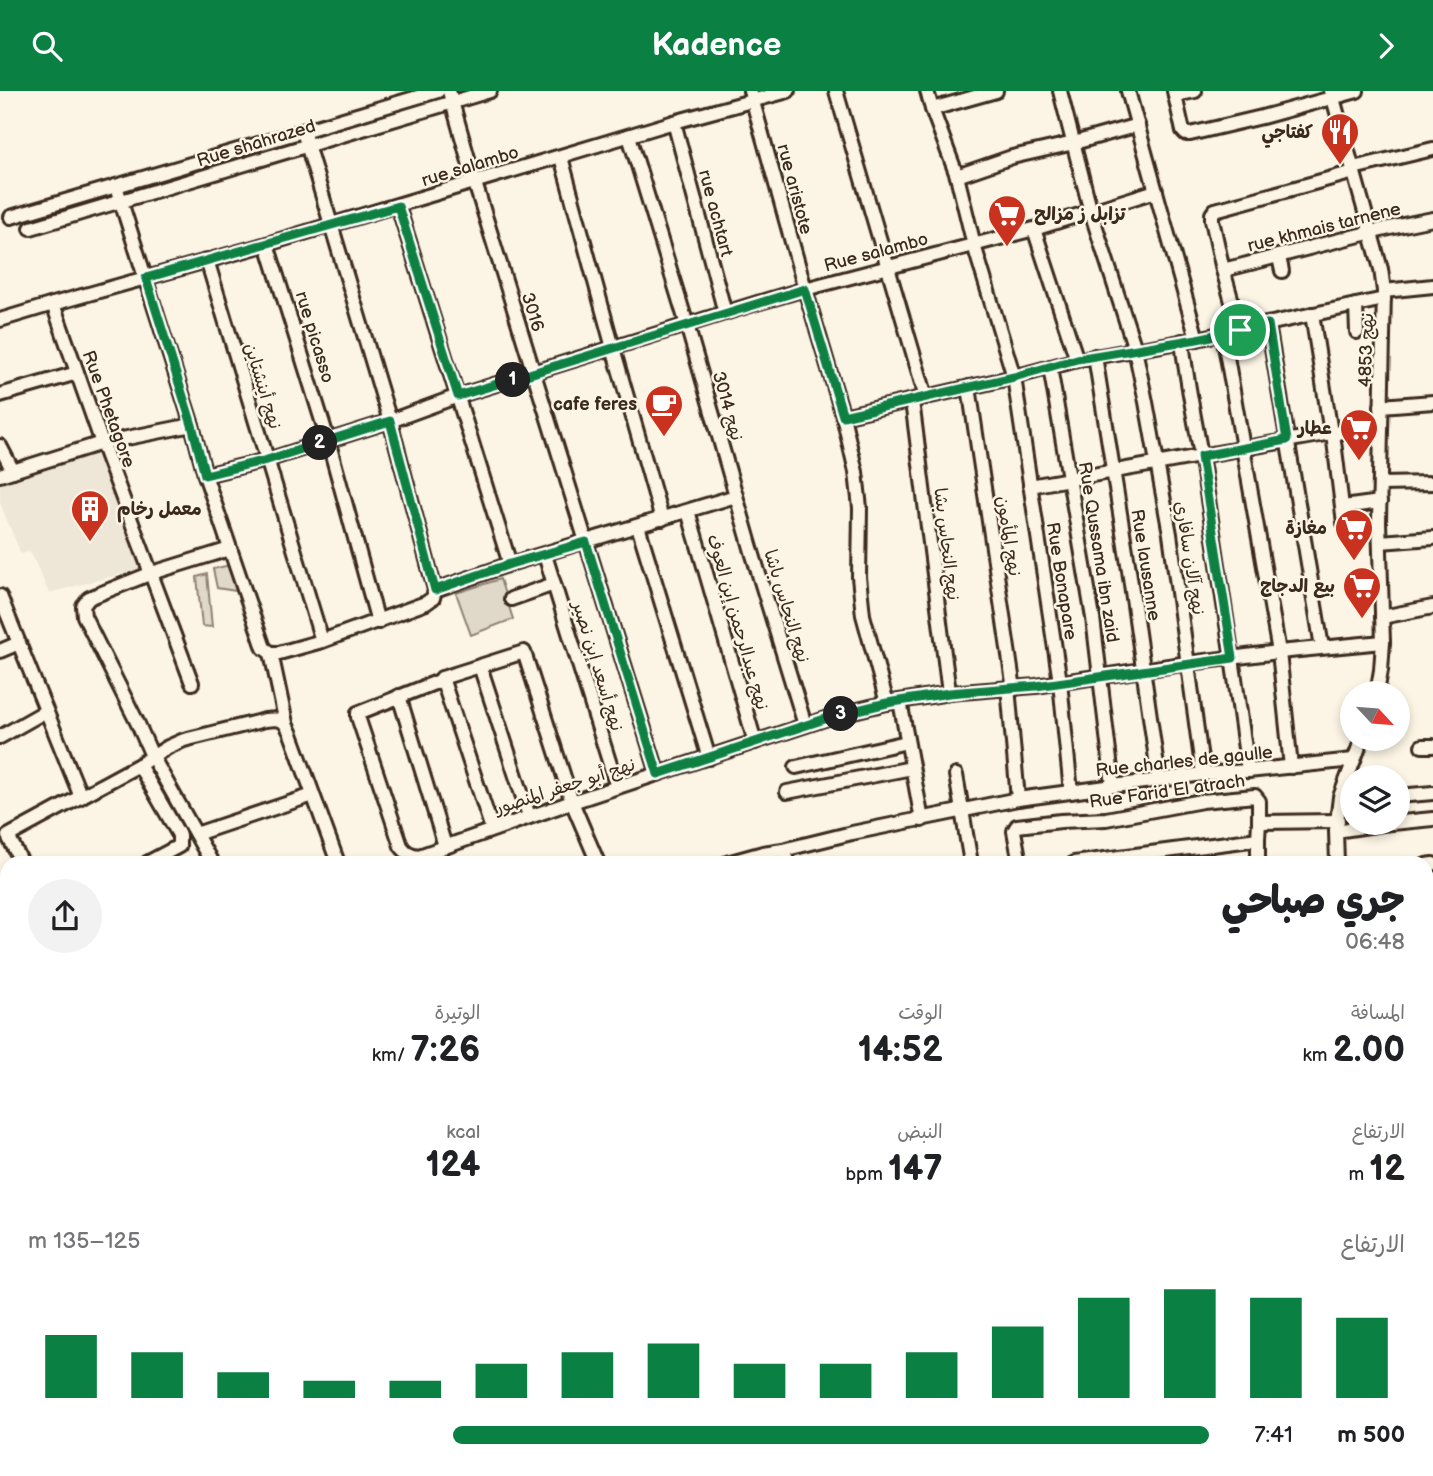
<!DOCTYPE html>
<html lang="ar">
<head>
<meta charset="utf-8">
<style>
	body { margin:0; font-family:"Balsamiq Sans","Playpen Sans Arabic",sans-serif; background:#f2f2f2; color:#202124; direction:rtl; height:100vh; display:flex; flex-direction:column; font-size:26px; white-space:nowrap }
	* { box-sizing:border-box; margin:0 }
	p { font-size:23px; color:#757577 }
	.icon { flex:none; width:38px; height:38px; fill:none; stroke:currentColor; stroke-width:2; stroke-linecap:round; stroke-linejoin:round }
	.map { position:relative; flex:1; overflow:hidden; direction:ltr }
	.side { position:absolute; left:0px; top:765px; width:1433px; height:621px; display:flex; flex-direction:column; background:#fff; border-radius:21px 21px 0 0; box-shadow:0 4px 10px #0003; direction:rtl }
	.side>* { flex:none }
	.needle { width:46px; rotate:116deg }
	.fabs { position:absolute; left:1340px; top:590px; display:grid; gap:14px }
	.fabs a { display:grid; place-items:center; width:70px; height:70px; border-radius:50%; background:#fff; box-shadow:0 4px 10px #0003; font-size:35px }
	.pin { position:absolute; display:grid; place-items:center; width:60px; height:60px; color:#fff; margin:-30px; border:4px solid #fff; border-radius:50%; box-shadow:0 2px 7px #0007 }
	.km { position:absolute; width:35px; height:35px; margin:-18px; border-radius:50%; background:#222; color:#fff; font-size:19px; line-height:35px; text-align:center }
	.round { display:grid; place-items:center; flex:none; width:74px; height:74px; border-radius:37px; background:#f2f2f2 }
	.overview { display:flex; align-items:center; justify-content:space-between; height:119px; padding:0 28px }
	h1 { font-size:38px; font-weight:800; line-height:52px }
	.figures { display:grid; grid-template-columns:repeat(3,1fr); gap:10px; height:119px; padding:7px 28px }
	.figures div { display:grid; align-content:center }
	.figures b { font-size:35px; font-weight:800 }
	.figures small { font-size:19px; font-weight:400 }
	.figures p { font-size:19px }
	.chart { height:196px; padding:14px 28px }
	.chart p { display:flex; justify-content:space-between }
	.chart svg { width:100%; height:126px; margin-top:7px; stroke:#0b8043; stroke-width:6 }
	ul { padding:0 28px; list-style:none; font-size:23px }
	li { display:grid; grid-template-columns:112px 84px 1fr; align-items:center; height:52px }
	li i { height:18px; border-radius:9px; background:#0b8043 }
	header { display:flex; justify-content:space-between; align-items:center; height:91px; padding:0 28px; background:#0b8043; color:#fff; font-size:32px; font-weight:800 }
	.map>svg:first-child { display:block }
	.built { fill:#eee6d6 }
	.green { fill:#e0d8c8; stroke:#8e8173; stroke-width:2 }
	.lines { fill:none; stroke-linecap:round; stroke-linejoin:round }
	.minor-casing { stroke:#3b2a1e; stroke-width:18 }
	.major-casing { stroke:#3b2a1e; stroke-width:21 }
	.minor { stroke:#fcf5e5; stroke-width:12 }
	.major { stroke:#fcf5e5; stroke-width:16 }
	.route-casing { stroke:#fff; stroke-width:14 }
	.route { stroke:#0b8043; stroke-width:9 }
	.labels { text-anchor:middle; stroke-width:5; stroke-linejoin:round; paint-order:stroke }
	.poi-label { font-size:18px; font-weight:bold; fill:#3b2a1e; stroke:#fcf5e5; text-anchor:end }
	.street-label { font-size:18px; fill:#3b2a1e; stroke:#fcf5e5 }
</style>
</head>
<body>
<header><svg class="icon" aria-label="forward" viewBox="0 0 24 24"><path d="M9 5l7 7-7 7"/></svg>Kadence<svg class="icon" aria-label="search" viewBox="0 0 24 24"><circle cx="10" cy="10" r="6"/><path d="M15 15l6 6"/></svg></header>
<div class="map">
<svg width="1433" height="1385" viewBox="0 0 1433 1385">
	<rect width="100%" height="100%" fill="#fcf5e5"/>
	<filter id="ink" filterUnits="userSpaceOnUse"><feTurbulence type="fractalNoise" baseFrequency=".0143" numOctaves="2"/><feDisplacementMap in="SourceGraphic" scale="14" xChannelSelector="R" yChannelSelector="G"/><feConvolveMatrix kernelMatrix="1 2 1 2 8 2 1 2 1" color-interpolation-filters="sRGB"/></filter>
	<g filter="url(#ink)">
		<polygon class="built" points="97,363 100,366 141,473 140,478 49,502 30,460 21,463 0,412 0,390"/>
		<g class="green">
			<polygon points="230,474 236,500 217,497 213,478"/>
			<polygon points="207,483 212,536 202,535 197,486"/>
			<polygon points="500,488 513,528 471,544 456,502"/>
			<polygon points="330,1379 453,1379 443,1385 337,1385"/>
		</g>
		<g class="lines">
			<defs>
				<g id="minor">
					<polyline points="449,0 475,92 658,683"/>
					<polyline points="750,0 805,198 843,325"/>
					<polyline points="836,0 926,306"/>
					<polyline points="927,0 932,18 957,85 974,154 1014,286 1060,591 1071,701"/>
					<polyline points="1060,0 1091,121 1135,258 1146,311 1170,443 1203,683"/>
					<polyline points="1128,0 1197,248"/>
					<polyline points="1174,0 1183,40 1186,43 1190,43 1262,26 1357,0"/>
					<polyline points="1331,0 1381,178 1384,200 1379,431 1383,551 1381,579 1377,602"/>
					<polyline points="1175,4 1195,0"/>
					<polyline points="932,18 996,0"/>
					<polyline points="674,31 725,222"/>
					<polyline points="629,45 687,234 753,464 805,634"/>
					<polyline points="561,66 613,257 662,428"/>
					<polyline points="1353,77 1433,58"/>
					<polyline points="957,85 1012,66 1074,52 1138,34"/>
					<polyline points="116,95 192,334 205,384 264,557 271,562 279,562 322,550 426,512 433,507 435,499 390,330 303,40"/>
					<polyline points="398,115 510,473"/>
					<polyline points="11,126 438,0"/>
					<polyline points="31,137 490,0"/>
					<polyline points="1034,138 1077,269"/>
					<polyline points="267,153 328,349 378,531"/>
					<polyline points="1279,166 1282,180"/>
					<polyline points="207,169 322,550"/>
					<path d="M1223,179c70,-17 139,-38 210,-51"/>
					<polyline points="1384,200 1433,195"/>
					<polyline points="53,213 102,352 192,592"/>
					<polyline points="1356,214 1357,241"/>
					<polyline points="1312,223 1331,342"/>
					<polyline points="0,229 53,213 267,153 674,31 788,0"/>
					<polyline points="1268,233 1322,556"/>
					<polyline points="1240,239 1223,179 1212,129 1212,123 1215,119 1354,81"/>
					<polyline points="1223,243 1279,561 1291,676"/>
					<path d="M1182,250c5,45 15,88 22,132 15,100 31,199 44,298"/>
					<polyline points="1095,265 1129,479 1159,689"/>
					<polyline points="1050,276 1093,527 1113,695"/>
					<polyline points="969,296 1014,598"/>
					<polyline points="0,304 77,282"/>
					<polyline points="912,310 949,602"/>
					<polyline points="1381,315 1433,311"/>
					<polyline points="1333,342 1344,432"/>
					<polyline points="0,355 13,380"/>
					<polyline points="0,384 102,352 192,334"/>
					<polyline points="205,384 267,369 390,330 458,305 757,212 805,198 1034,138 1156,100"/>
					<polyline points="1380,393 1433,392"/>
					<polyline points="1030,395 1331,342 1381,338"/>
					<polyline points="1343,416 1380,411"/>
					<polyline points="688,420 755,651"/>
					<polyline points="638,435 709,667"/>
					<polyline points="1380,451 1433,447"/>
					<polyline points="545,464 617,696"/>
					<polyline points="435,499 510,473 736,405"/>
					<polyline points="0,505 81,706"/>
					<polyline points="511,508 554,493"/>
					<polyline points="1382,526 1433,516"/>
					<polyline points="0,560 19,552"/>
					<polyline points="271,562 286,632"/>
					<polyline points="480,575 529,725"/>
					<polyline points="442,587 492,738"/>
					<polyline points="1008,596 1018,708"/>
					<polyline points="399,605 445,755"/>
					<polyline points="900,610 922,729"/>
					<polyline points="887,612 863,524 859,486 860,417 856,381 843,325 1014,286 1077,269 1197,248 1384,208"/>
					<polyline points="0,646 46,620"/>
					<polyline points="1422,655 1433,655"/>
					<polyline points="139,674 179,744 179,755 147,772"/>
					<polyline points="796,676 907,651"/>
					<polyline points="956,684 971,772"/>
					<polyline points="787,701 912,677"/>
					<polyline points="1398,705 1433,702"/>
					<polyline points="1336,740 1382,733 1433,728"/>
					<polyline points="196,743 313,704"/>
					<polyline points="783,759 852,742 1018,708 1203,683 1248,680 1353,669"/>
					<polyline points="419,765 572,711 837,624 887,612 949,602 1036,595 1189,572 1279,561 1383,551"/>
					<path d="M419,765c-8,-1 -13,-3 -18,-10l-43,-129v-4l84,-33v-2l82,-26 48,150 26,61"/>
					<path d="M22,772l-14,-27 131,-71 29,-18 16,-7 81,-20c17,-2 19,-1 26,14l47,129"/>
					<polyline points="212,772 152,665 138,633 84,525 83,515 89,507 152,482 230,458"/>
					<polyline points="727,772 763,762 783,759 788,772"/>
					<polyline points="1020,772 1014,740 1017,735 1061,730 1106,728 1202,710 1255,705 1259,710 1259,731 1338,730"/>
					<polyline points="1074,772 1258,748 1259,731"/>
					<polyline points="1258,772 1258,748"/>
					<polyline points="1337,772 1336,740 1340,706 1362,648"/>
					<polyline points="1426,774 1433,773"/>
					<polyline points="1426,855 1433,854"/>
					<polyline points="1426,921 1433,921"/>
					<polyline points="1426,996 1433,996"/>
					<polyline points="0,1012 7,1013"/>
					<polyline points="0,1067 7,1061"/>
					<polyline points="1426,1073 1433,1073"/>
					<polyline points="0,1152 7,1149"/>
					<polyline points="1426,1165 1433,1165"/>
					<polyline points="1426,1289 1433,1289"/>
					<polyline points="0,1294 4,1288 5,1255"/>
					<polyline points="0,1334 7,1335"/>
					<polyline points="97,1379 98,1385"/>
					<polyline points="170,1379 177,1385"/>
					<polyline points="893,1379 893,1385"/>
					<polyline points="930,1379 931,1385"/>
					<polyline points="1093,1379 1094,1385"/>
					<polyline points="1138,1379 1138,1385"/>
					<polyline points="1180,1379 1181,1385"/>
					<polyline points="1365,1379 1365,1385"/>
					<polyline points="1418,1379 1418,1385"/>
					<polyline points="744,1385 786,1379"/>
					<polyline points="1307,1385 1308,1379"/>
				</g>
				<g id="major">
					<polyline points="0,1081 7,1088"/>
					<polyline points="300,1379 307,1385"/>
				</g>
			</defs>
			<use href="#minor" class="minor-casing"/>
			<use href="#major" class="major-casing"/>
			<use href="#minor" class="minor"/>
			<use href="#major" class="major"/>
		</g>
	</g>
	<g class="lines" filter="url(#ink)">
		<defs>
			<polygon id="route" points="398,115 458,305 805,198 843,325 1014,286 1077,268 1197,248 1268,233 1287,349 1201,365 1233,567 1036,595 949,602 887,612 837,624 658,683 586,451 510,473 435,499 390,330 267,369 205,384 192,334 146,187"/>
		</defs>
		<use href="#route" class="route-casing"/>
		<use href="#route" class="route"/>
	</g>
	<defs>
		<symbol id="restaurant-pin" viewBox="-11 -11 22 30"><path d="M0 17L-7.5 6A9.5 9.5 0 1 1 7.5 6Z" fill="#c8321e" stroke="#fcf5e5"/><path d="M-5-6h1v4h1v-4h1v4h1v-4h1v5L-1.5 .5V6h-2V.5L-5-1ZM5-6V6H3V1.5H1.5Q1.5-4 5-6Z" fill="#fff"/></symbol>
		<symbol id="supermarket-pin" viewBox="-11 -11 22 30"><path d="M0 17L-7.5 6A9.5 9.5 0 1 1 7.5 6Z" fill="#c8321e" stroke="#fcf5e5"/><path d="M-6-5.5h2.5l.6 2H6L4.5 2H-2.5L-4.4-4H-6ZM-1.5 3.2a1.3 1.3 0 1 0 .1 0ZM3 3.2a1.3 1.3 0 1 0 .1 0Z" fill="#fff"/></symbol>
		<symbol id="cafe-pin" viewBox="-11 -11 22 30"><path d="M0 17L-7.5 6A9.5 9.5 0 1 1 7.5 6Z" fill="#c8321e" stroke="#fcf5e5"/><path d="M-5.5-4.5H6V0H3Q3 3.5 0 3.5H-2.5Q-5.5 3.5-5.5 0ZM3-3.2v2h1.7v-2ZM-6 4.5H4V6H-6Z" fill="#fff"/></symbol>
		<symbol id="building-pin" viewBox="-11 -11 22 30"><path d="M0 17L-7.5 6A9.5 9.5 0 1 1 7.5 6Z" fill="#c8321e" stroke="#fcf5e5"/><path d="M-4-6H4V6H1V3H-1V6H-4ZM-2.5-4.3h1.7v1.8h-1.7ZM.8-4.3h1.7v1.8H.8ZM-2.5-1h1.7V.8h-1.7ZM.8-1h1.7V.8H.8Z" fill="#fff"/></symbol>
	</defs>
	<g fill-rule="evenodd">
		<use href="#restaurant-pin" x="1318" y="19" width="44" height="60"/>
		<use href="#supermarket-pin" x="985" y="101" width="44" height="60"/>
		<use href="#cafe-pin" x="642" y="291" width="44" height="60"/>
		<use href="#supermarket-pin" x="1337" y="315" width="44" height="60"/>
		<use href="#building-pin" x="68" y="396" width="44" height="60"/>
		<use href="#supermarket-pin" x="1332" y="415" width="44" height="60"/>
		<use href="#supermarket-pin" x="1340" y="473" width="44" height="60"/>
	</g>
	<g class="labels">
		<g class="poi-label">
			<text x="1313" y="47">كفتاجي</text>
			<text x="1034" y="129" text-anchor="start">تزابل ز مزالح</text>
			<text x="637" y="319">cafe feres</text>
			<text x="1332" y="343">عطار</text>
			<text x="117" y="424" text-anchor="start">معمل رخام</text>
			<text x="1327" y="443">مغازة</text>
			<text x="1335" y="501">بيع الدجاج</text>
		</g>
		<g class="street-label">
			<text transform="translate(256 52) rotate(-17)" y="6">Rue shahrazed</text>
			<text transform="translate(470 75) rotate(-17)" y="6">rue salambo</text>
			<text transform="translate(795 98) rotate(75)" y="6">rue aristote</text>
			<text transform="translate(716 122) rotate(75)" y="6">rue achtart</text>
			<text transform="translate(1324 136) rotate(-14)" y="6">rue khmais tarnene</text>
			<text transform="translate(876 161) rotate(-15)" y="6">Rue salambo</text>
			<text transform="translate(533 221) rotate(73)" y="6">3016</text>
			<text transform="translate(315 246) rotate(73)" y="6">rue picasso</text>
			<text transform="translate(1366 259) rotate(-88)" y="6">نهج 4853</text>
			<text transform="translate(263 295) rotate(73)" y="6">نهج أينشتاين</text>
			<text transform="translate(728 315) rotate(74)" y="6">نهج 3014</text>
			<text transform="translate(109 318) rotate(70)" y="6">Rue Phetagore</text>
			<text transform="translate(1009 445) rotate(81)" y="6">نهج المأمون</text>
			<text transform="translate(947 453) rotate(83)" y="6">نهج النحاس بشا</text>
			<text transform="translate(1099 461) rotate(81)" y="6">Rue Qussama ibn zaid</text>
			<text transform="translate(1190 467) rotate(81)" y="6">نهج آلان سافاري</text>
			<text transform="translate(1146 474) rotate(81)" y="6">Rue lausanne</text>
			<text transform="translate(1062 490) rotate(81)" y="6">Rue Bonapare</text>
			<text transform="translate(787 515) rotate(73)" y="6">نهج النحاس باشا</text>
			<text transform="translate(738 531) rotate(74)" y="6">نهج عبدالرحمن إبن العوف</text>
			<text transform="translate(598 575) rotate(73)" y="6">نهج أسعد إبن نصير</text>
			<text transform="translate(1184 670) rotate(-6)" y="6">Rue charles de gaulle</text>
			<text transform="translate(565 695) rotate(-18)" y="6">نهج أبو جعفر المنصور</text>
			<text transform="translate(1167 700) rotate(-8)" y="6">Rue Farid El atrach</text>
		</g>
	</g>
</svg>
<div class="fabs">
<a><svg class="needle" viewBox="-14 -14 28 28"><path d="M0-13l5 13h-10z" fill="#e53935"/><path d="M0 13l5-13h-10z" fill="#757577"/></svg></a>
<a><svg class="icon" aria-label="layers" viewBox="0 0 24 24"><path d="M12 4l9 5-9 5-9-5zM3 14l9 5 9-5"/></svg></a>
</div>
<div class="pin" style="left:1240px;top:239px;background:#1e9e55"><svg class="icon" aria-label="arrive" viewBox="0 0 24 24"><path d="M6 21V4h12l-3 4 3 4H6"/></svg></div>
<b class="km" style="left:513px;top:289px">1</b>
<b class="km" style="left:320px;top:352px">2</b>
<b class="km" style="left:841px;top:623px">3</b>
<section class="side">
<div class="overview"><div><h1>جري صباحي</h1><p>06:48</p></div><a class="round"><svg class="icon" aria-label="share" viewBox="0 0 24 24"><path d="M12 15V3M7 8l5-5 5 5M5 13v7h14v-7"/></svg></a></div>
<div class="figures">
<div><p>المسافة</p><b>2.00<small> km</small></b></div>
<div><p>الوقت</p><b>14:52</b></div>
<div><p>الوتيرة</p><b>7:26<small> /km</small></b></div>
</div>
<div class="figures">
<div><p>الارتفاع</p><b>12<small> m</small></b></div>
<div><p>النبض</p><b>147<small> bpm</small></b></div>
<div><p>kcal</p><b>124</b></div>
</div>
<div class="chart"><p><span>الارتفاع</span>125–135 m</p>
<svg viewBox="0 0 160 44" preserveAspectRatio="none"><path d="M5 44V22M15 44V28M25 44V35M35 44V38M45 44V38M55 44V32M65 44V28M75 44V25M85 44V32M95 44V32M105 44V28M115 44V19M125 44V9M135 44V6M145 44V9M155 44V16"/></svg>
</div>
<ul>
<li><b>500 m</b>7:41<i style="width:64%"></i></li>
</ul>
</section>
</div>
</body>
</html>
